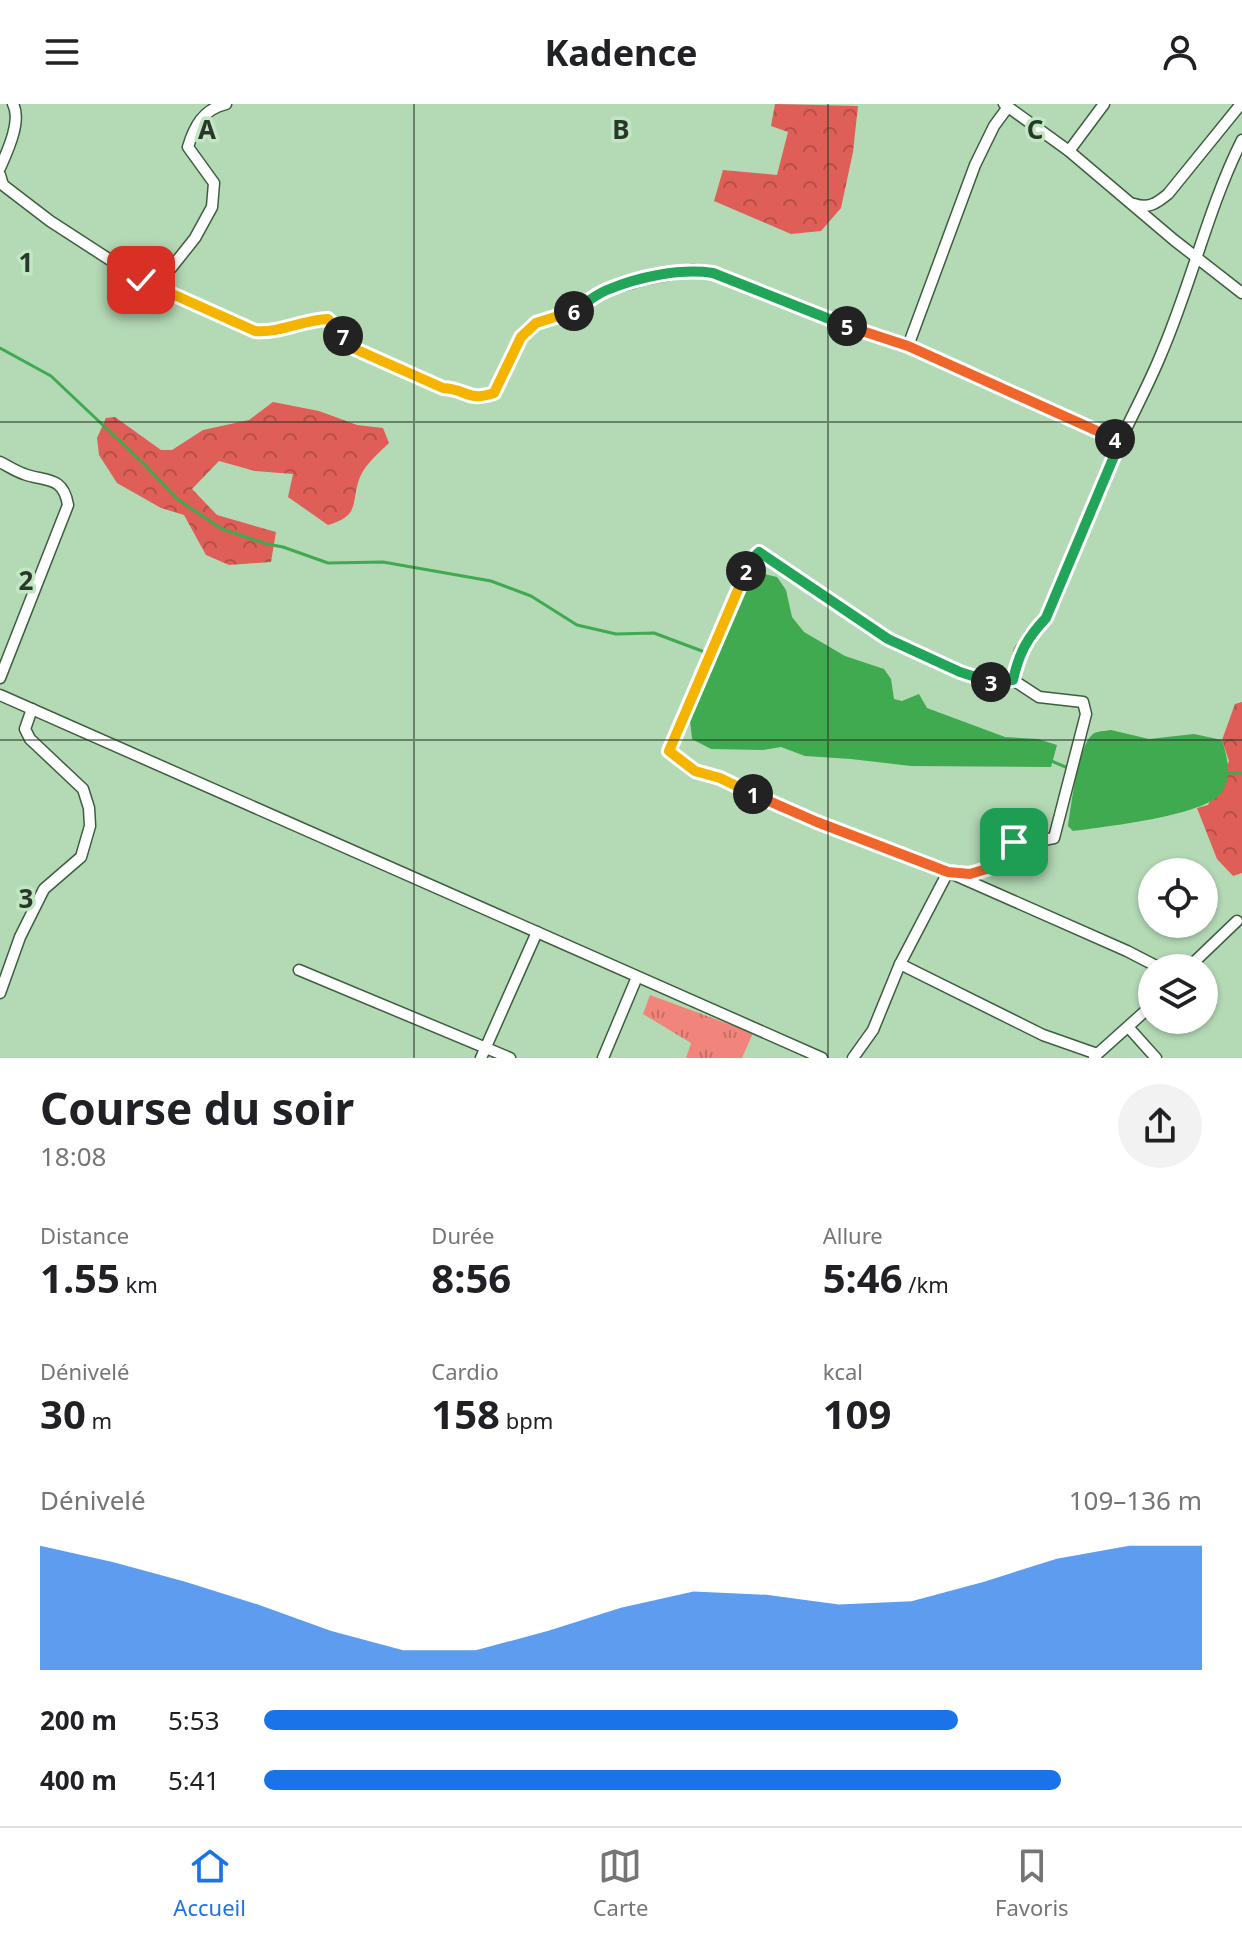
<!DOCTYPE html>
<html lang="fr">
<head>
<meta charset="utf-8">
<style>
	body { margin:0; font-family:"Noto Sans",sans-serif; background:#f2f2f2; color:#202124; height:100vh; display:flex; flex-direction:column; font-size:30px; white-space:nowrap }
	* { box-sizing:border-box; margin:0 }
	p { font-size:26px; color:#757577 }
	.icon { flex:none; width:44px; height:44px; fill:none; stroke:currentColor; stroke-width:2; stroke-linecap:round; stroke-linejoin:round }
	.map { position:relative; height:954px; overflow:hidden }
	.panel { display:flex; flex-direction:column; background:#fff; flex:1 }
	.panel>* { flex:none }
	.tools { position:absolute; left:1138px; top:754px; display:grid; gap:16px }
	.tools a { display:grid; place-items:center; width:80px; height:80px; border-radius:50%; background:#fff; box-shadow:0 2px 6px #0004; font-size:40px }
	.pin { position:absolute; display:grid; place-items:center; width:68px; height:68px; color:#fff; margin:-34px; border-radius:16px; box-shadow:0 4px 12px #0006 }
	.km { position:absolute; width:40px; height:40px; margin:-20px; border-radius:50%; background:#222; color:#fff; font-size:22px; line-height:40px; text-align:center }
	.round { display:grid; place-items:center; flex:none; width:84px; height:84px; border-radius:42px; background:#f2f2f2 }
	.head { display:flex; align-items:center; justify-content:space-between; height:136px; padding:0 40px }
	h1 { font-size:44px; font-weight:700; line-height:60px }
	.figures { display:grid; grid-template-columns:repeat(3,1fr); gap:12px; height:136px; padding:8px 40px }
	.figures div { display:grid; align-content:center }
	.figures b { font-size:40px; font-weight:700 }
	.figures small { font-size:22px; font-weight:400 }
	.figures p { font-size:22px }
	.chart { height:224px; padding:16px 40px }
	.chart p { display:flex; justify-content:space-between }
	.chart svg { width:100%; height:144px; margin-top:8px; fill:#1a73e8; opacity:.7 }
	ul { padding:0 40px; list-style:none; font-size:26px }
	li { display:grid; grid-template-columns:128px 96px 1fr; align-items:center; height:60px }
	li i { height:20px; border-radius:10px; background:#1a73e8 }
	header { display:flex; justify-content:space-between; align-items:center; height:104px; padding:0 40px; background:#fff; font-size:36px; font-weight:700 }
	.menu { display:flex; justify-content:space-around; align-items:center; height:112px; border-top:2px solid #e0e0e0; background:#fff; font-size:22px; color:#757577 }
	.menu a { display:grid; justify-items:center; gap:4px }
	.menu .on { color:#1a73e8 }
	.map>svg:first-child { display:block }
	.grass { fill:url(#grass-tufts) }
	.forest { fill:url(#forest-crowns) }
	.water { fill:#3faa4f }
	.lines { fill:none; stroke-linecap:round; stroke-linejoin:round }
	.stream { stroke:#3faa4f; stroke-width:3 }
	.street-casing { stroke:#3d5e3f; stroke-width:13 }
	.street { stroke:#fff; stroke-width:10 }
	.split-1-casing { stroke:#fff; stroke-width:16 }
	.split-2-casing { stroke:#fff; stroke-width:16 }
	.split-3-casing { stroke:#fff; stroke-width:16 }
	.split-4-casing { stroke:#fff; stroke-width:16 }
	.split-5-casing { stroke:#fff; stroke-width:16 }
	.split-6-casing { stroke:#fff; stroke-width:16 }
	.split-7-casing { stroke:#fff; stroke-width:16 }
	.split-8-casing { stroke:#fff; stroke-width:16 }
	.split-1 { stroke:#f0652b; stroke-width:10 }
	.split-2 { stroke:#f5b400; stroke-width:10 }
	.split-3 { stroke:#22a559; stroke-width:10 }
	.split-4 { stroke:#22a559; stroke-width:10 }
	.split-5 { stroke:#f0652b; stroke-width:10 }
	.split-6 { stroke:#22a559; stroke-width:10 }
	.split-7 { stroke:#f5b400; stroke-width:10 }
	.split-8 { stroke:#f5b400; stroke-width:10 }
	.grid { fill:none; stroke:#29382a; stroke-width:2; stroke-opacity:0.55 }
	.grid-label { font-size:26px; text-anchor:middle; font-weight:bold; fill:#29382a; stroke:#c0e7c2; stroke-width:7; stroke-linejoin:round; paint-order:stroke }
</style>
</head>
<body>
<header><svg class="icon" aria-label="menu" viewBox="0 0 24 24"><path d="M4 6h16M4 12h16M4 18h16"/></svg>Kadence<svg class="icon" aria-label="person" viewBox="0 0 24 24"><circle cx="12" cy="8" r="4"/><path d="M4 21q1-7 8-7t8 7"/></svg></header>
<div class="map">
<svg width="1242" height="954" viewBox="0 0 1242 954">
	<defs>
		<pattern id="grass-tufts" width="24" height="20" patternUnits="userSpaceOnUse" patternTransform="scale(2)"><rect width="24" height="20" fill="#f2857b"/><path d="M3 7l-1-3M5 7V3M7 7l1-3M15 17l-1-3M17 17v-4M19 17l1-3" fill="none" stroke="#c46e65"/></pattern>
		<pattern id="forest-crowns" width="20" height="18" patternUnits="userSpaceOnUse" patternTransform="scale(2)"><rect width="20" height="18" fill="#df5e57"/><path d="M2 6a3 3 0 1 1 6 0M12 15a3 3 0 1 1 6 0" fill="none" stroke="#b54f48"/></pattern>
	</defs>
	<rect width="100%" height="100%" fill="#b4d9b5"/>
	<polygon class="grass" points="650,891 753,929 742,954 686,954 691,939 643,910"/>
	<g class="forest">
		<polygon points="775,0 858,2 853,48 841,104 821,127 791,130 714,97 723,66 777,71 788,28 771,22"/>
		<path d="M273,298l46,9 38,14 26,3 6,15c-9,9 -24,21 -29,34 -10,25 2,38 -32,48l-40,-28 5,-23 -38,-3 -36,-10 -27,28 25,26 59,17 -5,30 -42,3 -23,-10 -22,-40 -23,-7 -44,-25 -18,-28 -2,-17 9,-20 9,-1 46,33h11l31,-20 46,-10z"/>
		<polygon points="1242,598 1242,769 1233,772 1217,755 1197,704 1208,701 1229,657 1222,636 1235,600"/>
	</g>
	<g class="water">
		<polygon points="755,468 777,473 786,486 792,513 804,528 845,552 884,565 891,575 894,595 902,597 919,590 927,604 1005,633 1038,635 1057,641 1051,663 911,662 851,655 805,652 781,643 763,646 711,645 692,635 690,616"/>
		<path d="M1111,626l38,9 45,-5 28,6c5,16 11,38 -1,53 -17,23 -118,34 -148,38l-5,-5c3,-19 10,-81 25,-92 4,-3 12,-3 18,-4z"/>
	</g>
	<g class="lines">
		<g class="stream">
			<polyline points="0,244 51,272 145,361 177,395 222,425 267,440 283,443 328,459 383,458 491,477 531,492 577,521 616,530 654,529 702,547"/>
			<polyline points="1049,656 1068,664"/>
			<polyline points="1226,669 1242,669"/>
		</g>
		<defs>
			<g id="street">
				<polyline points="1004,0 1069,47 1174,136 1242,189"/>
				<polyline points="1069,47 1104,0"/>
				<path d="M0,64c7,-16 22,-47 13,-64"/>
				<path d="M0,71l3,10 47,36 91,59 114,51c26,2 47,-11 73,-12l27,30 88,39c24,1 24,14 51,5l27,-56 15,-14 38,-12 30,-20 42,-12 47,-9 20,3 109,44 86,29 212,96"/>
				<path d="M1134,100c15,5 23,-1 34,-10l73,-90"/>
				<path d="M165,186l-1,-13 31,-39 17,-31 2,-24 -26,-36c6,-20 15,-38 38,-43"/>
				<polyline points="908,242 975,61 994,22 1008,3"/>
				<path d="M0,358c8,4 15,9 24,12 21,8 39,1 44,31l-68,173"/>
				<path d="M1013,576l7,-29 10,-16 16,-17 9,-18c18,-44 34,-88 53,-131 16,-40 38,-77 54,-117 30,-70 46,-144 80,-212"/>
				<polyline points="0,591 822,954"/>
				<polyline points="900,860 1043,931 1097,950"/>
				<polyline points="1188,864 1237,817"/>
				<polyline points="299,866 510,954"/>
				<polyline points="0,889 20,833 44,785 81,753 90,722 89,704 83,685 30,635 25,625 32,605"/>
				<polyline points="1129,924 1156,954"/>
				<polyline points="1094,953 1152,901"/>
				<polyline points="481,954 537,828"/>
				<polyline points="603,954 637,873"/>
				<polyline points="853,954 873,926 900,860 948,768 970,770 1003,760 1018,734 1038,737 1054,734 1086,610 1083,598 1039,593 1013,576 993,578 960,568 888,535 759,448 750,457 669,647 695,667 720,674 817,718 936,762 948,768 1127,847 1160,864"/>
			</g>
		</defs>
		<use href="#street" class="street-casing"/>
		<use href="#street" class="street"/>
	</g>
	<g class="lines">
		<defs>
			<polyline id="split-1" points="753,690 817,718 948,768 970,770 1003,760 1014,738"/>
			<polyline id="split-2" points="746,467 669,647 695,667 720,674 753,690"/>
			<polyline id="split-3" points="746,467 750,457 759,448 888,535 960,568 991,578"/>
			<path id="split-4" d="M991,578l22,-2c6,-27 14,-42 33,-62l74,-176 -5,-3"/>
			<polyline id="split-5" points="847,222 908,242 1115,335"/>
			<path id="split-6" d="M574,207c10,-7 21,-16 33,-21 31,-13 73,-22 106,-17l134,53"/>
			<path id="split-7" d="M343,232l12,13 88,39c24,1 24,14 51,5l27,-56 15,-14 38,-12"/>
			<path id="split-8" d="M141,176l114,51c26,2 47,-11 73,-12l15,17"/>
		</defs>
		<use href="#split-1" class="split-1-casing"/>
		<use href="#split-2" class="split-2-casing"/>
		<use href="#split-3" class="split-3-casing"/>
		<use href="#split-4" class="split-4-casing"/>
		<use href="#split-5" class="split-5-casing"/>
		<use href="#split-6" class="split-6-casing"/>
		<use href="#split-7" class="split-7-casing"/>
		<use href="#split-8" class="split-8-casing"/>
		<use href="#split-1" class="split-1"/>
		<use href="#split-2" class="split-2"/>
		<use href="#split-3" class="split-3"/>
		<use href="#split-4" class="split-4"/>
		<use href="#split-5" class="split-5"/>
		<use href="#split-6" class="split-6"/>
		<use href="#split-7" class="split-7"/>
		<use href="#split-8" class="split-8"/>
	</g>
	<path class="grid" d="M414,0v954M828,0v954M0,318h1242M0,636h1242"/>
	<g class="grid-label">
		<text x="207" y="35">A</text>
		<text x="621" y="35">B</text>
		<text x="1035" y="35">C</text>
		<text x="26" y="168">1</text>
		<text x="26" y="486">2</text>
		<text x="26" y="804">3</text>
	</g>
</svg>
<div class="tools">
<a><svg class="icon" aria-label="locate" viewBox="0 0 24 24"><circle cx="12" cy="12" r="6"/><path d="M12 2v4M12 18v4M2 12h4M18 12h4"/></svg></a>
<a><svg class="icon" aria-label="layers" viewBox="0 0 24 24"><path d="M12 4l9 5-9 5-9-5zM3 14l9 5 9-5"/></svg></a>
</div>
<div class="pin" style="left:1014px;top:738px;background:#1e9e55"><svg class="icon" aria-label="arrive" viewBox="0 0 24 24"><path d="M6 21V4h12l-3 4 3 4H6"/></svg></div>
<div class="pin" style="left:141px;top:176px;background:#d93025"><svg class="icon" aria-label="check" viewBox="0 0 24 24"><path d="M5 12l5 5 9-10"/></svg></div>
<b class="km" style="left:753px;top:690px">1</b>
<b class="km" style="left:746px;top:467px">2</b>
<b class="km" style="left:991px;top:578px">3</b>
<b class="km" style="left:1115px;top:335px">4</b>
<b class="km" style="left:847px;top:222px">5</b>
<b class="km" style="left:574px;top:207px">6</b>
<b class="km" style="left:343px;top:232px">7</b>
</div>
<section class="panel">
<div class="head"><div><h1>Course du soir</h1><p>18:08</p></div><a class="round"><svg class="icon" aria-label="share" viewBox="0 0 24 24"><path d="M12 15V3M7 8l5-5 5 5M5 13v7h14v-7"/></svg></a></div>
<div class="figures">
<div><p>Distance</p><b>1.55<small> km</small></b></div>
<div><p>Durée</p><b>8:56</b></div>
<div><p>Allure</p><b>5:46<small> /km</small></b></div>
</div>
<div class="figures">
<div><p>Dénivelé</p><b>30<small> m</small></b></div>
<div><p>Cardio</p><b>158<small> bpm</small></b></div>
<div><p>kcal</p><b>109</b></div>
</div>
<div class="chart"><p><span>Dénivelé</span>109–136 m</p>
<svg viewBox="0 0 160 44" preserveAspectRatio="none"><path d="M0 44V6L10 11L20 17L30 24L40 32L50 38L60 38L70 32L80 25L90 20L100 21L110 24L120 23L130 17L140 10L150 6L160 6V44z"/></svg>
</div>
<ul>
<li><b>200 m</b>5:53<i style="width:74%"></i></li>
<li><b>400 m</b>5:41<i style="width:85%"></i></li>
</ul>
</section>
<nav class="menu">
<a class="on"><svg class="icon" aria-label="home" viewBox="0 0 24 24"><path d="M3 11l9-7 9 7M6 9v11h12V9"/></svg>Accueil</a>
<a><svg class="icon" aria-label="map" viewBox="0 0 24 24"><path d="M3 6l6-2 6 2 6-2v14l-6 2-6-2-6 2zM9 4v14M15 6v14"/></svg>Carte</a>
<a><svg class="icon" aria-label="saved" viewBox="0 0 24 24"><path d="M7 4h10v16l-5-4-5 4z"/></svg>Favoris</a>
</nav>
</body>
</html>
